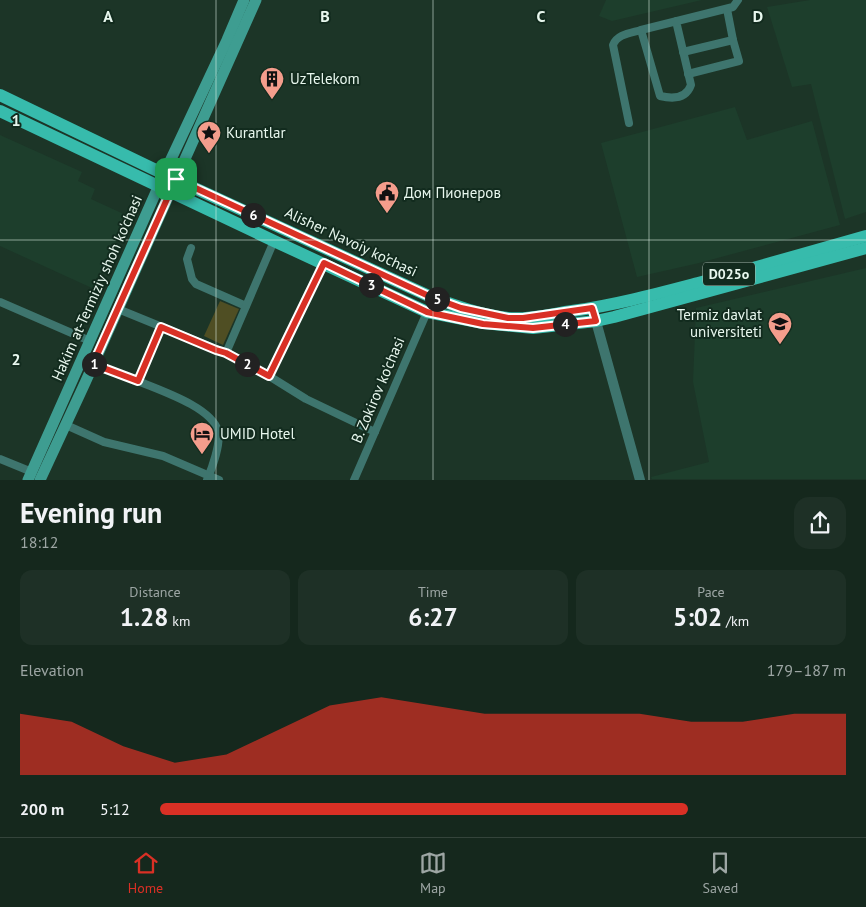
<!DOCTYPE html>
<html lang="en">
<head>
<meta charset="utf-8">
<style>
	body { margin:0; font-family:"PT Sans",sans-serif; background:#1e3026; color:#f1f3f6; height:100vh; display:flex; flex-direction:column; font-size:19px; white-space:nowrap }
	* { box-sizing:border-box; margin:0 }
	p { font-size:16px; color:#9da6a4 }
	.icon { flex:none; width:28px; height:28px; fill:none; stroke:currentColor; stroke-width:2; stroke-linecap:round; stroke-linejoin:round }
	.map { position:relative; height:480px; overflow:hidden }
	.drawer { display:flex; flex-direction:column; background:#15281d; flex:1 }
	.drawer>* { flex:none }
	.pin { position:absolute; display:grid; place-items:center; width:42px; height:42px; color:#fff; margin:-21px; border-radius:10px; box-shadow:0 2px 8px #0006 }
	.km { position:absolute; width:25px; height:25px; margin:-12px; border-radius:50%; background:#222; color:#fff; font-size:14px; line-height:25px; text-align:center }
	.round { display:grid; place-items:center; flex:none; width:52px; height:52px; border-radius:15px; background:#1e3026 }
	.head { display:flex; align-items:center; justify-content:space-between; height:85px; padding:0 20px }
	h1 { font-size:28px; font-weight:700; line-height:38px }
	.metrics { display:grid; grid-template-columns:repeat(3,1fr); gap:8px; height:85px; padding:5px 20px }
	.metrics div { display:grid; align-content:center; border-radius:12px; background:#1e3026; text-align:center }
	.metrics b { font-size:25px; font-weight:700 }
	.metrics small { font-size:14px; font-weight:400 }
	.metrics p { font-size:14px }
	.chart { height:140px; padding:10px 20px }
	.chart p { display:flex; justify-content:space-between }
	.chart svg { width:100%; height:90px; margin-top:5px; fill:#d93025; opacity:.7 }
	ul { padding:0 20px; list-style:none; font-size:16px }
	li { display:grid; grid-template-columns:80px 60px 1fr; align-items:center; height:38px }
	li i { height:12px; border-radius:6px; background:#d93025 }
	.menu { display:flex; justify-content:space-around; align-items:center; height:70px; border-top:1px solid #34443b; background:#15281d; font-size:14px; color:#9da6a4 }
	.menu a { display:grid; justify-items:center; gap:2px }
	.menu .selected { color:#d93025 }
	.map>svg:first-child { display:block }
	.built { fill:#1d3e2c }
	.green { fill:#4f4e23 }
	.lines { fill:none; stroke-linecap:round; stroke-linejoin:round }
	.minor { stroke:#3e756e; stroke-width:8 }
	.tertiary { stroke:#3e756e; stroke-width:10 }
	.secondary { stroke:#3e9d91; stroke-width:11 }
	.primary { stroke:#37bbac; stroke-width:12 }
	.route-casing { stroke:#fff; stroke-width:10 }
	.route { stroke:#d93025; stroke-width:6 }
	.grid { fill:none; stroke:#e8f7ee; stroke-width:1; stroke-opacity:0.55 }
	.labels { text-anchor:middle; stroke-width:4; stroke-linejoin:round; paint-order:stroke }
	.shield { fill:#122b1e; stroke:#a8bab0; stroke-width:1 }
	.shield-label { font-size:14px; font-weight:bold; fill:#e8f7ee }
	.poi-label { font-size:15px; fill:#e8f7ee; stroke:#122b1e; text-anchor:start }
	.street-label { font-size:15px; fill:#e8f7ee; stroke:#122b1e }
	.grid-label { font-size:16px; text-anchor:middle; font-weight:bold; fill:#e8f7ee; stroke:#122b1e; stroke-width:4; stroke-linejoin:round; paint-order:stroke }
</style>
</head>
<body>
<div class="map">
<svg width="866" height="480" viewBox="0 0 866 480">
	<rect width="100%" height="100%" fill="#1c3527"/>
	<g class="built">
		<polygon points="606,0 702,0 612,21 599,16"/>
		<polygon points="810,0 866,0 866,212 845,219 811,84 792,87 767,7"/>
		<polygon points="735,107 747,140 812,121 840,225 699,263 637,277 601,143"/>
		<polygon points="0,135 82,172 78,181 95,189 91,199 128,216 94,289 0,246"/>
		<polygon points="866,268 866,479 652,479 651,477 709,462 693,382 696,308"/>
	</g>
	<polygon class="green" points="220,301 239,309 223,345 204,336"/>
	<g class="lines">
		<g class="minor">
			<path d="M676,21l15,64c-5,14 -19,14 -31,11l-19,-66 92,-23 5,-7"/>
			<polyline points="683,52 733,40"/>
			<polyline points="688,74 739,61 733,40 727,9"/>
			<path d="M629,123l-16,-78c4,-11 18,-12 28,-15"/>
			<polyline points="191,248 187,259 192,279 196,284 246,306"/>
			<polyline points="0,302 90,341"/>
			<polyline points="118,309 216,349 226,353 274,241"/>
			<polyline points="226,353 269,376 306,399 375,432"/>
			<polyline points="93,364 138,381 161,327"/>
			<polyline points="269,376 324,263"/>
			<path d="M138,381c21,9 74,26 80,50 3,12 -6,37 -11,49"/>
			<polyline points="66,425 104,442 163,456 219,480"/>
			<polyline points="0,459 32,472"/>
			<polyline points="354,480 427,312"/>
		</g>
		<polyline class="tertiary" points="594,314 640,480"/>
		<g class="secondary">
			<polyline points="28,480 164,174 227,40 244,0"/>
			<polyline points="40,480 85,383 256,0"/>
		</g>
		<g class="primary">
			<path d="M0,95l164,79 267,123c25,9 50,18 77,21 21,2 43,-4 64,-7 43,-6 84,-17 126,-28 56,-15 112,-31 168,-47"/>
			<polyline points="0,111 274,241 427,312 483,323 533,328 596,321 614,317 866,248"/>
		</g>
	</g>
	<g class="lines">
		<defs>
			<polygon id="route" points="176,179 431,297 461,308 508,318 523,318 592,308 596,321 533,328 483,324 427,312 324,263 269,376 226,353 216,350 161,327 138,381 93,364"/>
		</defs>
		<use href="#route" class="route-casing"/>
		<use href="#route" class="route"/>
	</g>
	<path class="grid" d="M216,0v480M433,0v480M649,0v480M0,240h866"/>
	<defs>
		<symbol id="building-pin" viewBox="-11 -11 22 30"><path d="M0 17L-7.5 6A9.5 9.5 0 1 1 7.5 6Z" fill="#f49d8c" stroke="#122b1e"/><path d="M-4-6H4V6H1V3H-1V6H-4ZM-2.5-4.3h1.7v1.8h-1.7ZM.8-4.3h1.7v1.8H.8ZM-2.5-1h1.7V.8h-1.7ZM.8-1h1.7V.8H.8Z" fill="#111"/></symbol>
		<symbol id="sight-pin" viewBox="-11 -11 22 30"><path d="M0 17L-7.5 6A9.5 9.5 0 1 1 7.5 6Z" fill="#f49d8c" stroke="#122b1e"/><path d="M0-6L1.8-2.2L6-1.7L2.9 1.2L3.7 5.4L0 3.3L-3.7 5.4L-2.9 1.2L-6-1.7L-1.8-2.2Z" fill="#111"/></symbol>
		<symbol id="civic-pin" viewBox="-11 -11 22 30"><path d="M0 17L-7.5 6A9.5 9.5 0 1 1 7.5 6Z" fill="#f49d8c" stroke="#122b1e"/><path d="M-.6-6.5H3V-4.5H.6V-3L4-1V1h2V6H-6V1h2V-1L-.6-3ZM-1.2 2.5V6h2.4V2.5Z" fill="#111"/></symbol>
		<symbol id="university-pin" viewBox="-11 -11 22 30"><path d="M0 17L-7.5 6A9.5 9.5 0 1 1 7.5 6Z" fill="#f49d8c" stroke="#122b1e"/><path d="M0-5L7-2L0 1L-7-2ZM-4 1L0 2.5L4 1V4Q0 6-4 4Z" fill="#111"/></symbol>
		<symbol id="hotel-pin" viewBox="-11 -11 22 30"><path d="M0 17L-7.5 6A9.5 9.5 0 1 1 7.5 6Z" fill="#f49d8c" stroke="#122b1e"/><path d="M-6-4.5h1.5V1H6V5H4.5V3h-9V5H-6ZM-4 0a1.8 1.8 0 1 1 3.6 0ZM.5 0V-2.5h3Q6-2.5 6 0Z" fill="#111"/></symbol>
	</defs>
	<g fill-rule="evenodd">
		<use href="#building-pin" x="258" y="65" width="28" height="38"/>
		<use href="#sight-pin" x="195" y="119" width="28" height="38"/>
		<use href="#civic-pin" x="373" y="179" width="28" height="38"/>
		<use href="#university-pin" x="766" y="310" width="28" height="38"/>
		<use href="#hotel-pin" x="188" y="420" width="28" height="38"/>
	</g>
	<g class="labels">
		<rect class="shield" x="703" y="262.5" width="52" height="23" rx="4"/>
		<g class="shield-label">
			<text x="729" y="279">D025o</text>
		</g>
		<g class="poi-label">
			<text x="290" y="84">UzTelekom</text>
			<text x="226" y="138">Kurantlar</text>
			<text x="404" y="198">Дом Пионеров</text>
			<text x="762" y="320" text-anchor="end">Termiz davlat<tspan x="762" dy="17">universiteti</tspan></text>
			<text x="220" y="439">UMID Hotel</text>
		</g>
		<g class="street-label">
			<text transform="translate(351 242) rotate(25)" y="5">Alisher Navoiy ko’chasi</text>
			<text transform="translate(97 288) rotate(-66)" y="5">Hakim at-Termiziy shoh ko'chasi</text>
			<text transform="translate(378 390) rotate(-67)" y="5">B. Zokirov ko'chasi</text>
		</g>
	</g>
	<g class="grid-label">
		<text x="108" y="22">A</text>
		<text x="325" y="22">B</text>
		<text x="541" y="22">C</text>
		<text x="758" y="22">D</text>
		<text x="16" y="126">1</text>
		<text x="16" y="365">2</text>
	</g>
</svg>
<div class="pin" style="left:176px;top:179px;background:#1e9e55"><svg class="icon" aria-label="arrive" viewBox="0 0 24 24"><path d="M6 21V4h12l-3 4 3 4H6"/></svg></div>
<b class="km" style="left:94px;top:364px">1</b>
<b class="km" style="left:247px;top:364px">2</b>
<b class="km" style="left:371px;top:285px">3</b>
<b class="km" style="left:565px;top:324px">4</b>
<b class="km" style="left:437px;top:299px">5</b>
<b class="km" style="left:253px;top:215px">6</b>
</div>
<section class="drawer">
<div class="head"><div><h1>Evening run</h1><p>18:12</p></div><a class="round"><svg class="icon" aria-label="share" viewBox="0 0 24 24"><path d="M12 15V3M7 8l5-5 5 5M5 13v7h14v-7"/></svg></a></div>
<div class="metrics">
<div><p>Distance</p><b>1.28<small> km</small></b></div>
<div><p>Time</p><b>6:27</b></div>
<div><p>Pace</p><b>5:02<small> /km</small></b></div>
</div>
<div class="chart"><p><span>Elevation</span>179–187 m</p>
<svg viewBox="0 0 160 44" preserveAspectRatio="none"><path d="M0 44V14L10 18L20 30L30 38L40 34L50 22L60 10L70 6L80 10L90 14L100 14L110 14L120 14L130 18L140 18L150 14L160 14V44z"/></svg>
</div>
<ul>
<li><b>200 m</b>5:12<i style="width:77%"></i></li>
</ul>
</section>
<nav class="menu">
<a class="selected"><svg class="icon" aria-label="home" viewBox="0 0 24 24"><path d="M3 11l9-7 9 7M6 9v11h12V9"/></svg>Home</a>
<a><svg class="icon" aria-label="map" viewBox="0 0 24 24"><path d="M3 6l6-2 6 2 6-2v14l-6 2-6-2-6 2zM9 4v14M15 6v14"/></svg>Map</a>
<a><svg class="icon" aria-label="saved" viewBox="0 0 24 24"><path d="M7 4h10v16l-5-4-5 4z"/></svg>Saved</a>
</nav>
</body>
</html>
